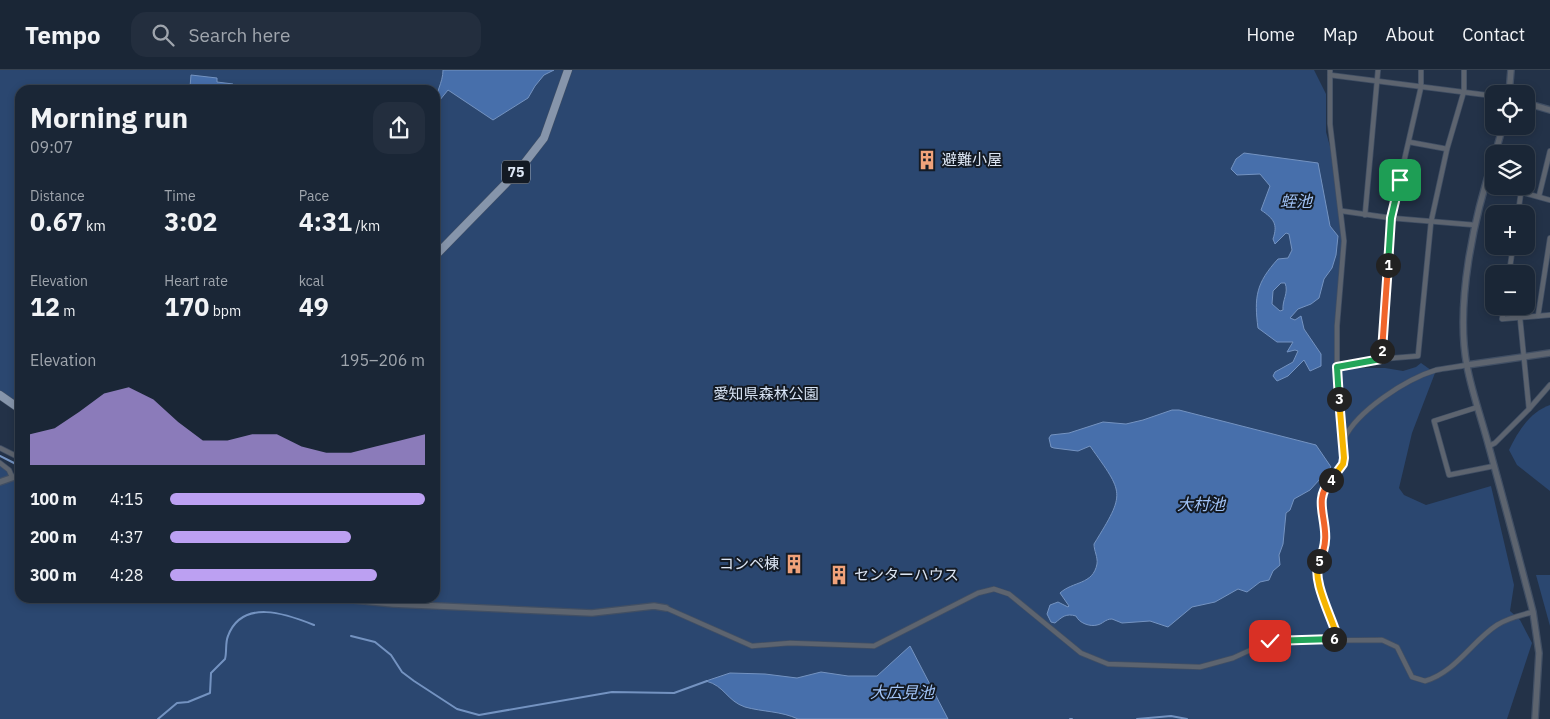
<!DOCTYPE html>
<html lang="en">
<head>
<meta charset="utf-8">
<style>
	body { margin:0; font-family:"IBM Plex Sans","Noto Sans JP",sans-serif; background:#232e3e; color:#f1f3f6; height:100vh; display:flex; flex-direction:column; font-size:19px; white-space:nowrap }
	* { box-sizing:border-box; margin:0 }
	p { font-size:16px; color:#9fa5ad }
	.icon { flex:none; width:28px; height:28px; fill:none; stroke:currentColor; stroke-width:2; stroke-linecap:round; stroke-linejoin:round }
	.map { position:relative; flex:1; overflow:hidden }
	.drawer { position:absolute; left:15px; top:15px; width:425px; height:518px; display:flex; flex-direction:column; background:#1a2636; border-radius:15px; box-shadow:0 2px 8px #0003,0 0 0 1px #384351 }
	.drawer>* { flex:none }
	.tools { position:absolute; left:1485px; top:15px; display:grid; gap:10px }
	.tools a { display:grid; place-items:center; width:50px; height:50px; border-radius:10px; background:#1a2636; box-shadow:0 2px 8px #0003,0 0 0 1px #384351; font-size:25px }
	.pin { position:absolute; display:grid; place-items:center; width:42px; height:42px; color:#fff; margin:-21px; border-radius:10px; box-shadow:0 2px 8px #0006 }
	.km { position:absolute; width:25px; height:25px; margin:-12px; border-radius:50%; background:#222; color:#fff; font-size:14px; line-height:25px; text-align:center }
	.round { display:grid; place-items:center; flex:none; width:52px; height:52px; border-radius:15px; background:#232e3e }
	.head { display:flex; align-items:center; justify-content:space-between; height:85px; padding:0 15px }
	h1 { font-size:28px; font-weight:800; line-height:38px }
	.metrics { display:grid; grid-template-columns:repeat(3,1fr); gap:8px; height:85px; padding:5px 15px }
	.metrics div { display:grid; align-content:center }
	.metrics b { font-size:25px; font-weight:800 }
	.metrics small { font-size:14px; font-weight:400 }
	.metrics p { font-size:14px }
	.chart { height:140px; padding:10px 15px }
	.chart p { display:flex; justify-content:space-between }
	.chart svg { width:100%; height:90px; margin-top:5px; fill:#bca0f2; opacity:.7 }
	ul { padding:0 15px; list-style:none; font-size:16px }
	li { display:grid; grid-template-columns:80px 60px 1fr; align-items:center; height:38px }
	li i { height:12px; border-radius:6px; background:#bca0f2 }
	header { display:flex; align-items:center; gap:30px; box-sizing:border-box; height:70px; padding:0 25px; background:#1a2636; border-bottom:1px solid #384351 }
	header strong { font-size:24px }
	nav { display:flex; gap:28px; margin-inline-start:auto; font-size:18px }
	.search { width:350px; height:45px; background:#232e3e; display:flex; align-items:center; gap:12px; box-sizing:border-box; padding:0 18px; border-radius:15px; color:#9fa5ad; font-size:19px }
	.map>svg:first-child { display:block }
	.green { fill:#2b4770 }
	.water { fill:#476fab; stroke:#7493c1; fill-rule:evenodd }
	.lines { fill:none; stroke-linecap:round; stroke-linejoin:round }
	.stream { stroke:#7493c1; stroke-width:2 }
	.minor-casing { stroke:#414f64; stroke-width:6 }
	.tertiary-casing { stroke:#414f64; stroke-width:8 }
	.primary-casing { stroke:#414f64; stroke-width:9 }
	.minor { stroke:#5d646f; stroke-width:4.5 }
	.tertiary { stroke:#5d646f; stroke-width:5.5 }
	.primary { stroke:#8695ab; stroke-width:8 }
	.split-1-casing { stroke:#fff; stroke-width:10 }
	.split-2-casing { stroke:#fff; stroke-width:10 }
	.split-3-casing { stroke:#fff; stroke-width:10 }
	.split-4-casing { stroke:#fff; stroke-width:10 }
	.split-5-casing { stroke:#fff; stroke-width:10 }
	.split-6-casing { stroke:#fff; stroke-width:10 }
	.split-7-casing { stroke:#fff; stroke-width:10 }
	.split-1 { stroke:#22a559; stroke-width:6 }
	.split-2 { stroke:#f0652b; stroke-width:6 }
	.split-3 { stroke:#22a559; stroke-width:6 }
	.split-4 { stroke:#f5b400; stroke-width:6 }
	.split-5 { stroke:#f0652b; stroke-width:6 }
	.split-6 { stroke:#f5b400; stroke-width:6 }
	.split-7 { stroke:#22a559; stroke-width:6 }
	.labels { text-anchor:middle; stroke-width:4; stroke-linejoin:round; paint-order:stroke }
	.shield { fill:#131a24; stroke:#a0a9b6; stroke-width:1 }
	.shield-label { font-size:14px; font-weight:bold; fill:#dde6f4 }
	.poi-label { font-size:15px; fill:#dde6f4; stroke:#131a24; text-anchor:start }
	.park-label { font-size:15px; fill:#d7e3f4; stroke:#131a24 }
	.water-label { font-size:16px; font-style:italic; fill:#a1c3f6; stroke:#131a24 }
</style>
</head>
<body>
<header>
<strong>Tempo</strong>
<div class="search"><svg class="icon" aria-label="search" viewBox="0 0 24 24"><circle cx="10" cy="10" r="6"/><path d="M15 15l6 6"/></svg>Search here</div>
<nav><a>Home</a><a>Map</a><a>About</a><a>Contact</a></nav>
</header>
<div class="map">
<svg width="1550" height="649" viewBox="0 0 1550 649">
	<rect width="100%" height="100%" fill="#233248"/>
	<g class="green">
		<polygon points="0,0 1314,0 1326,24 1326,62 1334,91 1343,171 1335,255 1335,298 1385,298 1403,301 1416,297 1421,293 1435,303 1412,363 1399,418 1404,425 1426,435 1491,416 1514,515 1510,541 1520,550 1532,573 1507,649 0,649 0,394 20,410 20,528 435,528 435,20 20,20 20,333 0,323"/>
		<path d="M1550,335v86l-33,-26 -8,-15c9,-19 21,-38 41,-45z"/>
		<polygon points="1536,505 1550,505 1550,556"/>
	</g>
	<g class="water">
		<path d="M443,0h111l-10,5 -9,11 -7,12 -35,22 -45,-30 -13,16c0,-13 8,-23 8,-36z"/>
		<polygon points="191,5 217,8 217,12 233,14 232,20 190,17"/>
		<path d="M1244,83l74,10 12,63 8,10 -2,19 -4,13 -8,11 -5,19 -8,6 -13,5 -8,9 5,2 6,-4 3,13 17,25v12l-11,5 -6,-11 -16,16 -11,5 -4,-5 2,-4 18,-10 5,-11 -3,-1 -8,2 6,-10h-16l-19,-14c-4,-31 -2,-45 20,-69l10,-1 4,-8 -3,-16 -3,-1 -11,11 -2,-5c5,-15 1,-20 -12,-29l9,-24 -10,-12 -23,1 -6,-6 5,-10zM1281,213h4c4,10 -3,17 -2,27l-3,1 -8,-7 1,-13z"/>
		<path d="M1172,340h7l137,35 15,22 -21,23 -16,9 -4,11 -4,3 -3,31 -4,11 1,10 -7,6 -4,9 -9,2 -13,10 -9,-3 -23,13 -23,5 -24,20 -18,-6 -28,2 -10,-4c-7,0 -9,5 -15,6 -7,2 -18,-2 -21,-9 -10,-3 -14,1 -21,7l-4,-1 -4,-8 3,-9 8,-3 10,5 1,-1 -9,-13c13,-12 33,-8 37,-29 1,-7 -3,-13 -3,-20 32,-52 30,-50 -4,-98l-12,5 -24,-3 -3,-1 -2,-9 2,-3 18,-2 34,-11 23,2 17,-4z"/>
		<path d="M910,576l38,73h-150c-17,-8 -35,-7 -53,-12 -18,-6 -20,-21 -39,-26l24,-8 35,1 32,4 24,-6 27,4h29z"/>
	</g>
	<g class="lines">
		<g class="stream">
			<polyline points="0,386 14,393 20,401"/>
			<polyline points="351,566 375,572 391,585 402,602 414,611 457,639 479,645 612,622 674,623 707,611"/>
			<path d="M158,649l19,-16 11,-1 22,-9 1,-20 14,-14c2,-7 0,-16 3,-23 14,-38 59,-22 86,-11"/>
			<polyline points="1070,649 1072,649"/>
			<polyline points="1137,649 1171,646 1187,649"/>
		</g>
		<defs>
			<g id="minor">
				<polyline points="1330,0 1330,54 1344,171 1337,256 1337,297 1344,388 1343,394 1323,422 1321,439 1327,458 1326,474 1315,501 1338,569"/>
				<polyline points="1330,5 1494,26"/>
				<polyline points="1409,72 1447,79"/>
				<polyline points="1505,116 1521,122"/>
				<polyline points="1539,126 1550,81"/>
				<polyline points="1342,141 1391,148 1475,155"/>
				<polyline points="1518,144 1521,122 1550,130"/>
				<polyline points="1365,145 1378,0"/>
				<polyline points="1509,204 1513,176"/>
				<polyline points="1504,236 1502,249 1550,245"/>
				<polyline points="1538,246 1550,168"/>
				<polyline points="1381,289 1391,148 1421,17 1421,0"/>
				<polyline points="1337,297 1381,289 1418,286 1431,152 1447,79 1464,21 1464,0"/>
				<polyline points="1478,337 1434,351 1449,405 1494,396"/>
				<polyline points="1529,339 1550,315"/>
				<path d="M1344,369c13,-28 62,-60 92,-69 10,-2 21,-3 31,-5"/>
				<polyline points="1489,376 1495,373 1529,339 1520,248"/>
				<polyline points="0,378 20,388"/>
				<polyline points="0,393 9,400 12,407"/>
				<path d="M666,538l86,38 38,-3 84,3 104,-53 16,-4 15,5 72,59 27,11 92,3 33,-9 37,-17 112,-1 15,7 15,30 13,4c31,-9 47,-40 72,-56 11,-7 24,-10 36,-13"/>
			</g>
			<g id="tertiary">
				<polyline points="1509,24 1511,0"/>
				<polyline points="1526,33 1550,40"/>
				<polyline points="1495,84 1503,56"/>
				<path d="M1494,87c-20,60 -39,147 -27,209 5,27 15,54 22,81 15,55 30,110 44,165l6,41 -4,66"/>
				<polyline points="1467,295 1550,283"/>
				<polyline points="0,412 20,405"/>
				<polyline points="334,528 393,534 592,543 654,536 666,538"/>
			</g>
			<g id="primary">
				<polyline points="435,186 520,99 544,68 568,0"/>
				<polyline points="0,325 20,339"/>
			</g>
		</defs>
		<use href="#minor" class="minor-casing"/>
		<use href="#tertiary" class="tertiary-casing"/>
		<use href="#primary" class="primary-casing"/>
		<use href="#minor" class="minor"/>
		<use href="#tertiary" class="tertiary"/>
		<use href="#primary" class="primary"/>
	</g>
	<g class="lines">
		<defs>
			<polyline id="split-1" points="1388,195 1391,148 1400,110"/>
			<polyline id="split-2" points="1382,281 1388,195"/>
			<polyline id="split-3" points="1339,329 1337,297 1381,289 1382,281"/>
			<polyline id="split-4" points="1331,410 1343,394 1344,388 1339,329"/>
			<path id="split-5" d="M1319,491c18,-34 -11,-56 12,-81"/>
			<path id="split-6" d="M1319,491c-8,19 13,56 19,78h-4"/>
			<polyline id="split-7" points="1270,571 1334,569"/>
		</defs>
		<use href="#split-1" class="split-1-casing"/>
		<use href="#split-2" class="split-2-casing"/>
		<use href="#split-3" class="split-3-casing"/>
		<use href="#split-4" class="split-4-casing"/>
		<use href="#split-5" class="split-5-casing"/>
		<use href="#split-6" class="split-6-casing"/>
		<use href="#split-7" class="split-7-casing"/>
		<use href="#split-1" class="split-1"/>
		<use href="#split-2" class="split-2"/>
		<use href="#split-3" class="split-3"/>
		<use href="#split-4" class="split-4"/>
		<use href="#split-5" class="split-5"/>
		<use href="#split-6" class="split-6"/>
		<use href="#split-7" class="split-7"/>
	</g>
	<defs>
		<symbol id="building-bare" viewBox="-9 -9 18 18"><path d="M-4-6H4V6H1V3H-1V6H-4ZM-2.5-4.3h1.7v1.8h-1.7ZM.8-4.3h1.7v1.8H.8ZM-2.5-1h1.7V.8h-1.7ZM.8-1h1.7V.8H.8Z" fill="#f0a27a" stroke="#131a24" stroke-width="2.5" paint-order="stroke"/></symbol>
	</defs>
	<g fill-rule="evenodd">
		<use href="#building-bare" x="913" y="76" width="28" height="28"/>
		<use href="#building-bare" x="780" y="480" width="28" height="28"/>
		<use href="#building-bare" x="825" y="491" width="28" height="28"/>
	</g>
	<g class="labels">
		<rect class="shield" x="502" y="90.5" width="28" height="23" rx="4"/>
		<g class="shield-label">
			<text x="516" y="107">75</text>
		</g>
		<g class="poi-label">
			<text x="942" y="95">避難小屋</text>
			<text x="779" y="499" text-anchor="end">コンペ棟</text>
			<text x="854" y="510">センターハウス</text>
		</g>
		<g class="park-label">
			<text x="766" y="329">愛知県森林公園</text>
		</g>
		<g class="water-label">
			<text x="1296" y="137">蛭池</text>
			<text x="1201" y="440">大村池</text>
			<text x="902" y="628">大広見池</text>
		</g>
	</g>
</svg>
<div class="tools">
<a><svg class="icon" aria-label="locate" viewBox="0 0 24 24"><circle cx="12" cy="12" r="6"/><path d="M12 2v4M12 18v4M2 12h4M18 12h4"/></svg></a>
<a><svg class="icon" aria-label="layers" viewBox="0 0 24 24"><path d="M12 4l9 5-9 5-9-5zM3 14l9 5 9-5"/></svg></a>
<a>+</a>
<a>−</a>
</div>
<div class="pin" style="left:1400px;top:110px;background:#1e9e55"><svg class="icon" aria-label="arrive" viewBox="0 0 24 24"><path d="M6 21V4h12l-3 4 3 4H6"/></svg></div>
<div class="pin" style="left:1270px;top:571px;background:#d93025"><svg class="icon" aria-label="check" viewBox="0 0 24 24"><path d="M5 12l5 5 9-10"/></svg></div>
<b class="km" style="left:1388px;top:195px">1</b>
<b class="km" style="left:1382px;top:281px">2</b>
<b class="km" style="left:1339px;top:329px">3</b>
<b class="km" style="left:1331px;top:410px">4</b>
<b class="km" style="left:1319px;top:491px">5</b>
<b class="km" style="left:1334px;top:569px">6</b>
<section class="drawer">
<div class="head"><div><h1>Morning run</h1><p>09:07</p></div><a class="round"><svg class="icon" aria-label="share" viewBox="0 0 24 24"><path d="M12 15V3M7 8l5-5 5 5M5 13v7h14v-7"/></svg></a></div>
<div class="metrics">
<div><p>Distance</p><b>0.67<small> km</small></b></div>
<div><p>Time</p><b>3:02</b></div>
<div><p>Pace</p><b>4:31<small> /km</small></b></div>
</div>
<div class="metrics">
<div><p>Elevation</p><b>12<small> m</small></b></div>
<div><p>Heart rate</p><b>170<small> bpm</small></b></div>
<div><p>kcal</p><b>49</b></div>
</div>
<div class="chart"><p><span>Elevation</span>195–206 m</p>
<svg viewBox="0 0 160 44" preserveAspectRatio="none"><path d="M0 44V29L10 26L20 18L30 9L40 6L50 12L60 23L70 32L80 32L90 29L100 29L110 35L120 38L130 38L140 35L150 32L160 29V44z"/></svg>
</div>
<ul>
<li><b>100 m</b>4:15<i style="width:100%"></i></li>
<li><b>200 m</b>4:37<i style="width:71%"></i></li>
<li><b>300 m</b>4:28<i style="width:81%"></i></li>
</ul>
</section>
</div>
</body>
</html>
